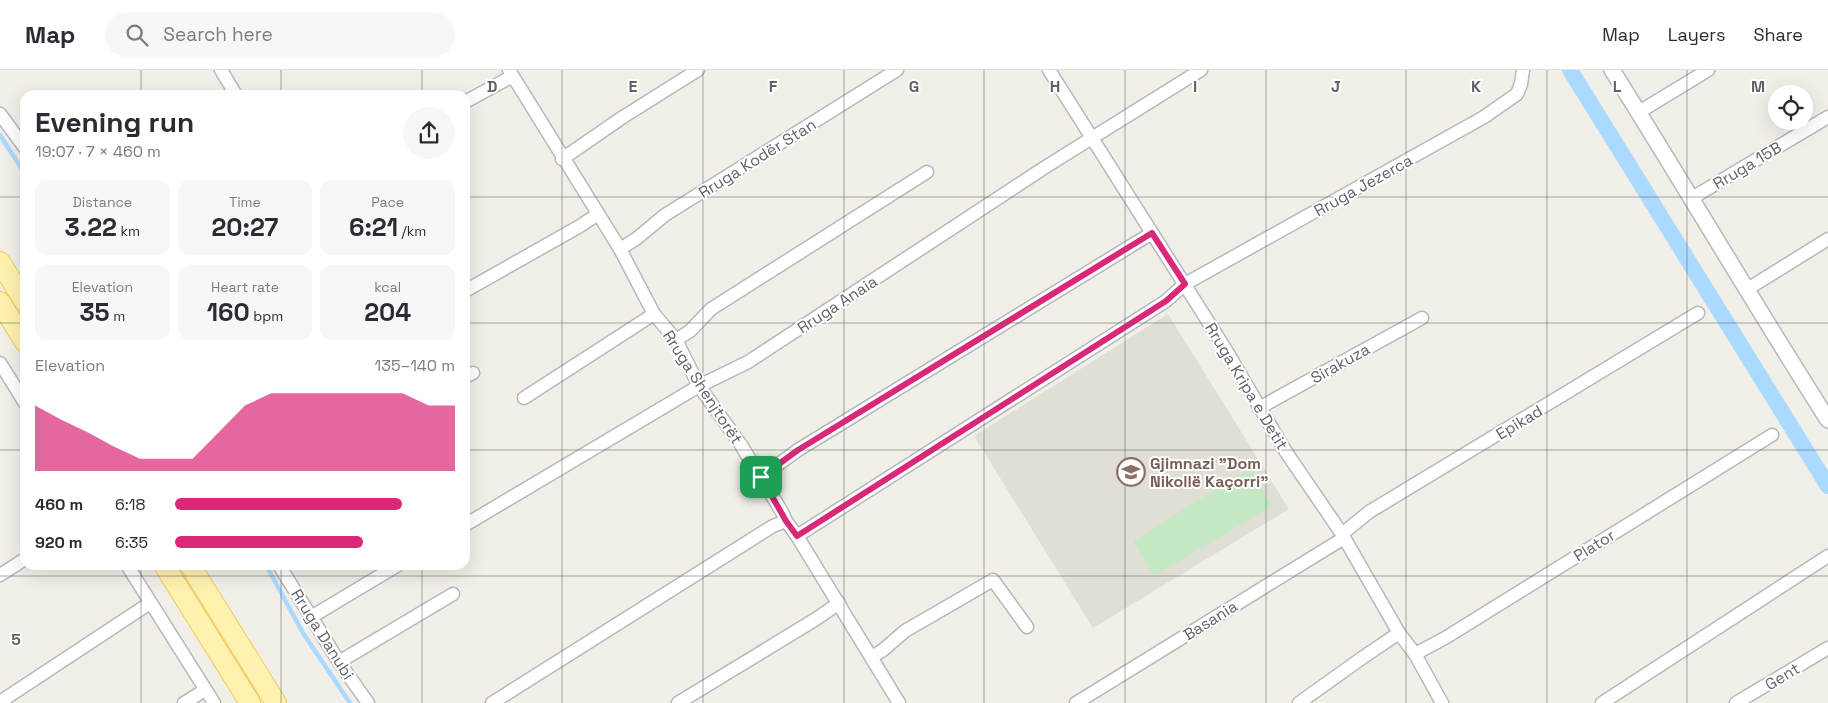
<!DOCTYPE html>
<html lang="en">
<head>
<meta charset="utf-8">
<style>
	body { margin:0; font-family:"Space Grotesk",sans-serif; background:#f7f7f7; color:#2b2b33; height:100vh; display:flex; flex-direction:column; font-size:19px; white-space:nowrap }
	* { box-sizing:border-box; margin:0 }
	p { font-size:16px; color:#7c7c81 }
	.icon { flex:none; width:28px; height:28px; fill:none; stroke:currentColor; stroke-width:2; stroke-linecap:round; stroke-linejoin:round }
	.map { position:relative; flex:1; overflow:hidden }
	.panel { position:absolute; left:20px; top:20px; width:450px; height:480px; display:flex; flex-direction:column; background:#fff; border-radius:15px; box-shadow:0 5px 20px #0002 }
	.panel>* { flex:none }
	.controls { position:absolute; left:1768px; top:15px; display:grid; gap:10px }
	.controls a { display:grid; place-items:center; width:45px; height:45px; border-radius:50%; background:#fff; box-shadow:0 5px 20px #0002; font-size:25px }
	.pin { position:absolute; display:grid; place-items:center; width:42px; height:42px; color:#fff; margin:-21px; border-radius:10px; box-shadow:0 2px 8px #0006 }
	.round { display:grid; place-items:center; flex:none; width:52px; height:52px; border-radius:26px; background:#f7f7f7 }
	.overview { display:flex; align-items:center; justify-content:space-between; height:85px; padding:0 15px }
	h1 { font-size:28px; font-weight:600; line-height:38px }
	.metrics { display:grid; grid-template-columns:repeat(3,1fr); gap:8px; height:85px; padding:5px 15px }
	.metrics div { display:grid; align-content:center; border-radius:12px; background:#f7f7f7; text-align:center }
	.metrics b { font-size:25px; font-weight:600 }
	.metrics small { font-size:14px; font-weight:400 }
	.metrics p { font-size:14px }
	.chart { height:140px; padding:10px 15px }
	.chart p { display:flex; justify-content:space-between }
	.chart svg { width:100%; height:90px; margin-top:5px; fill:#db2777; opacity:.7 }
	ul { padding:0 15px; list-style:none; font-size:16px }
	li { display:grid; grid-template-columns:80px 60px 1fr; align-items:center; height:38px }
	li i { height:12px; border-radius:6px; background:#db2777 }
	header { display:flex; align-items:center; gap:30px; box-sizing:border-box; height:70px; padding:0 25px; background:#fff; border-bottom:1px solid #e1e1e2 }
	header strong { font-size:24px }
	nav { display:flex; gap:28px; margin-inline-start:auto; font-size:18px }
	.search { width:350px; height:45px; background:#f7f7f7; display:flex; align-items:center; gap:12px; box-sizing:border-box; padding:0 18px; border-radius:28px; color:#7c7c81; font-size:19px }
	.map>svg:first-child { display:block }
	.education { fill:#e1ded6 }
	.green { fill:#c5e8c5 }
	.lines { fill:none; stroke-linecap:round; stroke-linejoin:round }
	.stream { stroke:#aadaff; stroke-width:4.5 }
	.canal { stroke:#aadaff; stroke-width:16 }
	.minor-casing { stroke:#b5b8bc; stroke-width:15 }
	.tertiary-casing { stroke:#b5b8bc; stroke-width:18 }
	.primary-casing { stroke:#f2c960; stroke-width:22 }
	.minor { stroke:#fff; stroke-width:12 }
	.tertiary { stroke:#fff; stroke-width:15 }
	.primary { stroke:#fff2af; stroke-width:20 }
	.route-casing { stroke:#fff; stroke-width:10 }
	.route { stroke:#db2777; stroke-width:6 }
	.grid { fill:none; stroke:#5f6368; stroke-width:1; stroke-opacity:0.55 }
	.labels { text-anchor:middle; stroke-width:4; stroke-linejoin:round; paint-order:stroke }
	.street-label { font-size:16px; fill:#5f6368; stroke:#fff }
	.education-label { font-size:16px; font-weight:bold; fill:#785e54; stroke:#fff; text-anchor:start }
	.grid-label { font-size:16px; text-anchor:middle; font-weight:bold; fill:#5f6368; stroke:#fff; stroke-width:4; stroke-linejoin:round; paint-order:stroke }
</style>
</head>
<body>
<header>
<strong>Map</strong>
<div class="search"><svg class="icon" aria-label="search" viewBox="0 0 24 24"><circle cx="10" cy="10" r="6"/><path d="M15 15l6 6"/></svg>Search here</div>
<nav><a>Map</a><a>Layers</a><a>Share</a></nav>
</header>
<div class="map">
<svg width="1828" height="633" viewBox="0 0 1828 633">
	<rect width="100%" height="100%" fill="#f1efe8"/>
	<polygon class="education" points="1168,244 1289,439 1093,558 974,366"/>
	<polygon class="green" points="1250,398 1272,436 1154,506 1133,471"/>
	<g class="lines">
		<g class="stream">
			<polyline points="0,65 25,104"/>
			<polyline points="266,495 303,563 350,633"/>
		</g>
		<polyline class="canal" points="1570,0 1828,416"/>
		<defs>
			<g id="minor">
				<polyline points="221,0 236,25"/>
				<polyline points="509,0 620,179 654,244 676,270 699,316 741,375 782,442 786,451 797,466 899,633"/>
				<polyline points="1049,0 1226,280 1286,382 1342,464 1399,563 1415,584 1442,633"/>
				<polyline points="465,32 509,8 514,9"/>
				<polyline points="1639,42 1708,0"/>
				<polyline points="0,44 25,78"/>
				<polyline points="562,89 623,47 698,0"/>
				<polyline points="1692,128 1828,47"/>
				<polyline points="620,179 636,169 665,145 897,0"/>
				<polyline points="1746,220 1828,169"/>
				<polyline points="465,221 580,156 598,144"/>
				<polyline points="676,270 690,261 711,239 927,102"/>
				<polyline points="0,293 25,333"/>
				<polyline points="465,307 473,303"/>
				<polyline points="524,328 654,244"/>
				<polyline points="1259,338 1422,248"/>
				<polyline points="761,407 798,380 1152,163"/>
				<polyline points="465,455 699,316 748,292 1047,96 1201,0"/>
				<polyline points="1342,464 1369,442 1698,243"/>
				<polyline points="797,466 1166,231 1185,214 1484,47 1517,24 1521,14 1523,0"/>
				<polyline points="127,495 214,633"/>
				<polyline points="279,495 339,592 368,633"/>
				<polyline points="0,505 25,489"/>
				<polyline points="311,547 398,495"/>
				<polyline points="1415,584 1445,568 1772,365"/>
				<polyline points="872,587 883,580 905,561 993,510 1027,557"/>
				<polyline points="339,592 453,524"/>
				<polyline points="0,632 150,533"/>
				<polyline points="184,633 205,620"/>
				<polyline points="492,633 773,456 786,451"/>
				<polyline points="678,633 816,549 839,533"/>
				<polyline points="1076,633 1344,468"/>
				<polyline points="1299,633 1362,588 1399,563"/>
				<polyline points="1602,633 1828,486"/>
				<polyline points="1736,633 1828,578"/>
			</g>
			<path id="tertiary" d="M1612,0c73,116 142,234 216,350"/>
			<g id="primary">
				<polyline points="0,192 25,232"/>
				<polyline points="0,232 25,272"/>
				<polyline points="164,495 250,633"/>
				<polyline points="190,495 276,633"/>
			</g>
		</defs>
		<use href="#minor" class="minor-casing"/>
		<use href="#tertiary" class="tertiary-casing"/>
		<use href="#primary" class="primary-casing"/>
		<use href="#minor" class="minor"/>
		<use href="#tertiary" class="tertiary"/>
		<use href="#primary" class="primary"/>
	</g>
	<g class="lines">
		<defs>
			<polygon id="route" points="1152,163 1185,214 1166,231 797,466 786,451 761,407 798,380"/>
		</defs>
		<use href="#route" class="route-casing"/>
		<use href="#route" class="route"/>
	</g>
	<path class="grid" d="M141,0v25M281,0v25M422,0v25M562,0v633M703,0v633M844,0v633M984,0v633M1125,0v633M1266,0v633M1406,0v633M1547,0v633M1687,0v633M0,127h25M465,127h1363M0,253h25M465,253h1363M0,380h25M465,380h1363M141,495v138M281,495v138M422,495v138M0,506h1828"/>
	<defs>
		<symbol id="school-ring" viewBox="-11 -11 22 22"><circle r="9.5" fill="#fff" stroke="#8d6e63" stroke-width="1.5"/><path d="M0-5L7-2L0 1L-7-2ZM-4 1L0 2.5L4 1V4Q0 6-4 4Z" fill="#8d6e63"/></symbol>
	</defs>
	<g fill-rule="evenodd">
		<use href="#school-ring" x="1115" y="386" width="32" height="32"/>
	</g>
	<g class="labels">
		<g class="street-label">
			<text transform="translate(757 88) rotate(-32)" y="6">Rruga Kodër Stan</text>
			<text transform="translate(1747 95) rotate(-31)" y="6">Rruga 15B</text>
			<text transform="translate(1363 115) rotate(-29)" y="6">Rruga Jezerca</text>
			<text transform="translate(837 234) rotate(-33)" y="6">Rruga Anaia</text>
			<text transform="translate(1340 293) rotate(-29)" y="6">Sirakuza</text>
			<text transform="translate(1247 316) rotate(59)" y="6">Rruga Kripa e Detit</text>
			<text transform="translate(703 317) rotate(57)" y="6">Rruga Shenjtorët</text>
			<text transform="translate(1519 352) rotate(-31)" y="6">Epikad</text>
			<text transform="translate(1594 475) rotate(-32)" y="6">Plator</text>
			<text transform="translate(1210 550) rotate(-32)" y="6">Basania</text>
			<text transform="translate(323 564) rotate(58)" y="6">Rruga Danubi</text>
			<text transform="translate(1782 606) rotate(-31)" y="6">Gent</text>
		</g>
		<g class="education-label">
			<text x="1150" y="399">Gjimnazi "Dom<tspan x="1150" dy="18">Nikollë Kaçorri"</tspan></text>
		</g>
	</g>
	<g class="grid-label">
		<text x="492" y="22">D</text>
		<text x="633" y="22">E</text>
		<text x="773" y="22">F</text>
		<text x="914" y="22">G</text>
		<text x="1055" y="22">H</text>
		<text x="1195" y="22">I</text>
		<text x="1336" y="22">J</text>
		<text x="1476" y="22">K</text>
		<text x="1617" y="22">L</text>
		<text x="1758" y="22">M</text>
		<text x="16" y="575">5</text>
	</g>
</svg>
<div class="controls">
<a><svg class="icon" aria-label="locate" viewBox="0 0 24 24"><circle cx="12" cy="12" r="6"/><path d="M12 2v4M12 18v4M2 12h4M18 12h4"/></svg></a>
</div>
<div class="pin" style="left:761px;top:407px;background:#1e9e55"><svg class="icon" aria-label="arrive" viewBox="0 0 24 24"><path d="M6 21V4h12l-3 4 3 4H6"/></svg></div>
<section class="panel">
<div class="overview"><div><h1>Evening run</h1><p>19:07 · 7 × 460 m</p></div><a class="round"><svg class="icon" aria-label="share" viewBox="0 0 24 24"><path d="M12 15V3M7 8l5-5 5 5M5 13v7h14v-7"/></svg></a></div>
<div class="metrics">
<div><p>Distance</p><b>3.22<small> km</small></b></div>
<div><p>Time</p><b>20:27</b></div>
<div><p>Pace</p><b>6:21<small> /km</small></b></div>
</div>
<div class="metrics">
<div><p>Elevation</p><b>35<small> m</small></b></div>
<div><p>Heart rate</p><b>160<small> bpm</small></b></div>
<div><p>kcal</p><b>204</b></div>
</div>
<div class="chart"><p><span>Elevation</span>135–140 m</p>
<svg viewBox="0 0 160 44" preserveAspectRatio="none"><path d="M0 44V12L10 19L20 25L30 32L40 38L50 38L60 38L70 25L80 12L90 6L100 6L110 6L120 6L130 6L140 6L150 12L160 12V44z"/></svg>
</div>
<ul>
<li><b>460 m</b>6:18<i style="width:81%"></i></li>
<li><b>920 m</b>6:35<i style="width:67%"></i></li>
</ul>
</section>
</div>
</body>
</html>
